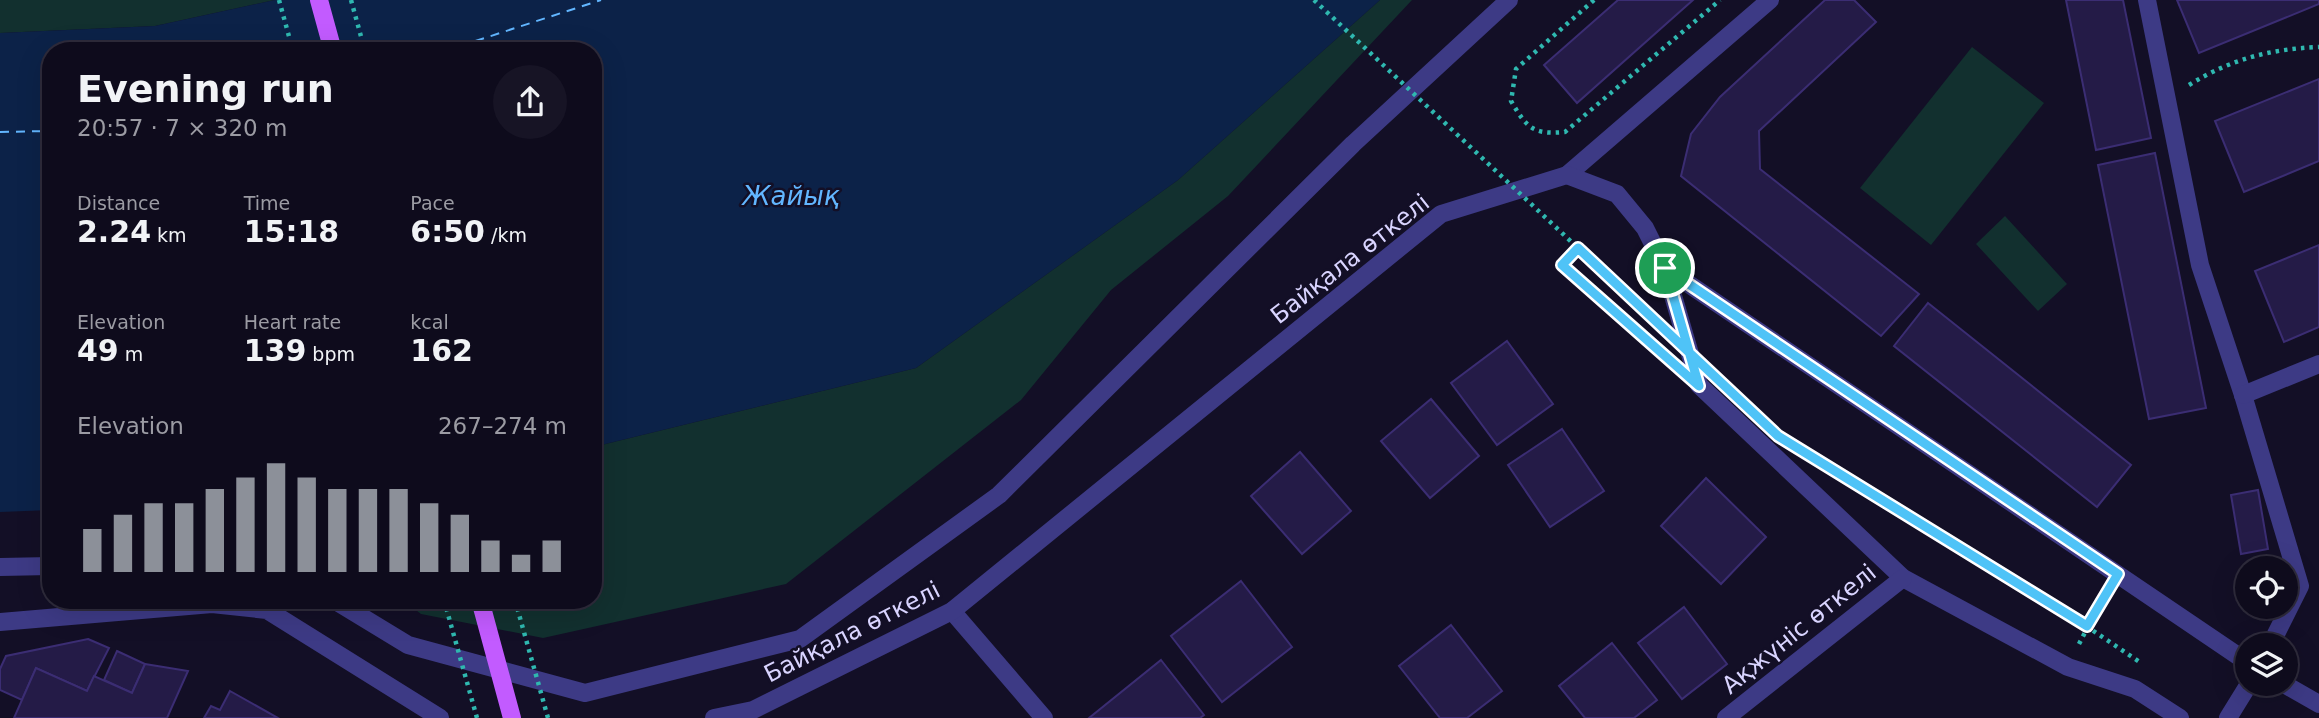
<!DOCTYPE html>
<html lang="en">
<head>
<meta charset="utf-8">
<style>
	body { margin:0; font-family:"DejaVu Sans",sans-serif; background:#171425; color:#f1f3f6; height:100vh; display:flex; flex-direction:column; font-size:26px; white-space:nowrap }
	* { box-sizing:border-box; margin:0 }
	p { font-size:23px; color:#9b9ba3 }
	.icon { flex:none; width:38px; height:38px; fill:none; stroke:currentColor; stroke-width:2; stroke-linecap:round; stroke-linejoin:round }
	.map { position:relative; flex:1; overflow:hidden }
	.panel { position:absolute; left:42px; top:42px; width:560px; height:567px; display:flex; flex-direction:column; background:#0e0b1c; border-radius:28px; box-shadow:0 7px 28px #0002,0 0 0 2px #2e2b3b }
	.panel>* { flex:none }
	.fabs { position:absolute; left:2235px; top:556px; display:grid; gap:14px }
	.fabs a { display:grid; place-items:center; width:63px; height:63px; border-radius:50%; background:#0e0b1c; box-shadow:0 7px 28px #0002,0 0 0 2px #2e2b3b; font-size:35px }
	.pin { position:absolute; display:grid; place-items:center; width:60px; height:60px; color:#fff; margin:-30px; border:4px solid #fff; border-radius:50%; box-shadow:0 2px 7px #0007 }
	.round { display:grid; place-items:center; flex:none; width:74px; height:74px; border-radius:37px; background:#171425 }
	.overview { display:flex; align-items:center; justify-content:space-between; height:119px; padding:0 35px }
	h1 { font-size:38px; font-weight:800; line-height:52px }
	.figures { display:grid; grid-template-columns:repeat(3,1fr); gap:10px; height:119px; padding:7px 35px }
	.figures div { display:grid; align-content:center }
	.figures b { font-size:30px; font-weight:800 }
	.figures small { font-size:19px; font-weight:400 }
	.figures p { font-size:19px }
	.chart { height:196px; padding:14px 35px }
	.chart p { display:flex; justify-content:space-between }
	.chart svg { width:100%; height:126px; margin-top:7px; stroke:#8c9099; stroke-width:6 }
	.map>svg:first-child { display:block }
	.green { fill:#12302f }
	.water { fill:#0c2248 }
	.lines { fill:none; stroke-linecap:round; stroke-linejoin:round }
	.ferry { stroke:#62b6ff; stroke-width:2; stroke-dasharray:9 7; stroke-linecap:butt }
	.building { fill:#241b47; stroke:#3b2d73; stroke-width:2 }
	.path { stroke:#2fb8b0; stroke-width:4.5; stroke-dasharray:3.5 5; stroke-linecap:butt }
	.lane { stroke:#3d3a85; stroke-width:18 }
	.street { stroke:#3d3a85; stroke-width:18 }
	.primary { stroke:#c25bff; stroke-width:18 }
	.path-bridge { stroke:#2fb8b0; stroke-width:4.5; stroke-dasharray:3.5 5; stroke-linecap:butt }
	.primary-bridge { stroke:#c25bff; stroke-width:18 }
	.route-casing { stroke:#fff; stroke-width:14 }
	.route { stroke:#4fc3f7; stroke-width:9 }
	.labels { text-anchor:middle; stroke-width:5; stroke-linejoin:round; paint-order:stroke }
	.street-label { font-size:24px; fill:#d9d4ff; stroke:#130f26 }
	.water-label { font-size:26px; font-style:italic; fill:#62b6ff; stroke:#130f26 }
</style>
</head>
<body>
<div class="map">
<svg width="2319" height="718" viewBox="0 0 2319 718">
	<rect width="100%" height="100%" fill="#130f26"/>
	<g class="green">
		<polygon points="0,0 275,0 155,26 0,33"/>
		<polygon points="1380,0 1412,0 1228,196 1111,290 1021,400 786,584 543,638 421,614 403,600 593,600 593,447 916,368 1178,180"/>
		<polygon points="1972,47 2044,103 1931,245 1860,188"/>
		<polygon points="2005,216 2067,284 2038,311 1976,244"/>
	</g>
	<polygon class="water" points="275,0 1380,0 1178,180 916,368 593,447 593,51 51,51 51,510 0,512 0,33 155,26"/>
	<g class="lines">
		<g class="ferry">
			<polyline points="445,51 601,0"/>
			<polyline points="0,132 51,131"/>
		</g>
	</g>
	<g class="building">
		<polygon points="1618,0 1693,0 1577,103 1544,65"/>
		<polygon points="1825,0 1854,0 1876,22 1759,131 1760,169 1919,294 1881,336 1681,176 1691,134 1720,97"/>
		<polygon points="2066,0 2123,0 2151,138 2096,150"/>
		<polygon points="2177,0 2319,0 2319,4 2199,53"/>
		<polygon points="2319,79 2319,161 2244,192 2215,121"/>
		<polygon points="2155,153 2206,408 2149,419 2098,165"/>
		<polygon points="2319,245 2319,327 2284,342 2255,271"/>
		<polygon points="1928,303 2131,465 2097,507 1894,346"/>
		<polygon points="1507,341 1553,404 1497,445 1451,383"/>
		<polygon points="1431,399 1479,456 1430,498 1381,441"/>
		<polygon points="1562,429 1604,491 1550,527 1508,465"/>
		<polygon points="1300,452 1351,511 1302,554 1251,496"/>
		<polygon points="1706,478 1766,537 1721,584 1661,526"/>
		<polygon points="2258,490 2268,549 2241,554 2231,495"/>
		<polygon points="1241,581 1292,647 1222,702 1171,636"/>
		<polygon points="1684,607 1727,664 1682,699 1638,643"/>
		<polygon points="1451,625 1502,691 1467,718 1440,718 1399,666"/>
		<polygon points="88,639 109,648 87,691 36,668 22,700 0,690 0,669 6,656"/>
		<polygon points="1612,643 1657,700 1634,718 1585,718 1559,686"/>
		<polygon points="117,651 145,664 132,693 104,680"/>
		<polygon points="1161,660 1204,715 1200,718 1089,718"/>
		<polygon points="145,664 188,671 167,718 14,718 36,668 87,691 94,676 132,693"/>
		<polygon points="230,691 278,718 204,718 211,706 220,710"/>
	</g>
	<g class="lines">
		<g class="path">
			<polyline points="279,0 293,51"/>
			<polyline points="351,0 365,51"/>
			<path d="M1594,0l-78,69 -5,32c16,27 22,34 54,31l155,-132"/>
			<path d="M2189,85c42,-26 81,-36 130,-38"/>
			<polyline points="1578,248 1562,265 1662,352"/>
			<polyline points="2086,626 2141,663"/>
			<polyline points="2079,644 2104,596"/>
		</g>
		<g class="lane">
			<polyline points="2147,0 2200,265 2243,395 2300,586 2270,646"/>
			<polyline points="1665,268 2247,662"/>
			<polyline points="2243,395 2319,364"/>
			<polyline points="2284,684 2319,704"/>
			<polyline points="2228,718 2249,684"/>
		</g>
		<g class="street">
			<polyline points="1567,175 1770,0"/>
			<polyline points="0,567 51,566"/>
			<polyline points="334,600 408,645 585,693 800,639 999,495 1353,144 1509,0"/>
			<polyline points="952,611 1044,718"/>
			<polyline points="0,622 212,604 267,610 440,718"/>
			<polyline points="714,718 753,710 952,611 1441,214 1567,175 1617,194 1645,228 1665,268 1699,385 1903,578 2068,667 2135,689 2180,718"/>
			<polyline points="1726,718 1903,578"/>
		</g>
		<polyline class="primary" points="319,0 333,51"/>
		<g class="path-bridge">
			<polyline points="1314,0 1778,436 2086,626"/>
			<polyline points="444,600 477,718"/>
			<polyline points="515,600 548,718"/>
		</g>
		<polyline class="primary-bridge" points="480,600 512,718"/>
	</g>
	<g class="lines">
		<defs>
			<polyline id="route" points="1665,268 1699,386 1562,265 1578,248 1778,436 2087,626 2118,574 1665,268"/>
		</defs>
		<use href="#route" class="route-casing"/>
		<use href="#route" class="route"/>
	</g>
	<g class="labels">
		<g class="street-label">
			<text transform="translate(1350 259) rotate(-38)" y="8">Байқала өткелі</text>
			<text transform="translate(1799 629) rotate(-39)" y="8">Ақжүніс өткелі</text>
			<text transform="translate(852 632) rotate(-27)" y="8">Байқала өткелі</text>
		</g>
		<g class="water-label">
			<text x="791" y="205">Жайық</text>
		</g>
	</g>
</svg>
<div class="fabs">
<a><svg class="icon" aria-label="locate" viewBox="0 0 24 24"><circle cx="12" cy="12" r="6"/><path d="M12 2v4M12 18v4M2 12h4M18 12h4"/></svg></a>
<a><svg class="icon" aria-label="layers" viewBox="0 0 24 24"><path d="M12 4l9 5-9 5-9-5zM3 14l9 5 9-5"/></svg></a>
</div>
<div class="pin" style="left:1665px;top:268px;background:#1e9e55"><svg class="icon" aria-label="arrive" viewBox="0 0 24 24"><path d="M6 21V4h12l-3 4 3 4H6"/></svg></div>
<section class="panel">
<div class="overview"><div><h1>Evening run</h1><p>20:57 · 7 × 320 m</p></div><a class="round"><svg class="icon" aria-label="share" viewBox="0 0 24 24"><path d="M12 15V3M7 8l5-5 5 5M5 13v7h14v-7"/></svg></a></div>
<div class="figures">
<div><p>Distance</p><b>2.24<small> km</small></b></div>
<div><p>Time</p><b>15:18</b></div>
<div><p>Pace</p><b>6:50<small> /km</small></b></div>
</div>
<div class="figures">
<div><p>Elevation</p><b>49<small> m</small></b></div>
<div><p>Heart rate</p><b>139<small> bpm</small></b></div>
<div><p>kcal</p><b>162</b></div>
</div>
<div class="chart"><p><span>Elevation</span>267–274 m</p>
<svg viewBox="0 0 160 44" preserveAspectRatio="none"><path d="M5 44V29M15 44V24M25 44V20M35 44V20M45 44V15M55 44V11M65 44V6M75 44V11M85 44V15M95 44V15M105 44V15M115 44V20M125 44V24M135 44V33M145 44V38M155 44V33"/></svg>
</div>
</section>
</div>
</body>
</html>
